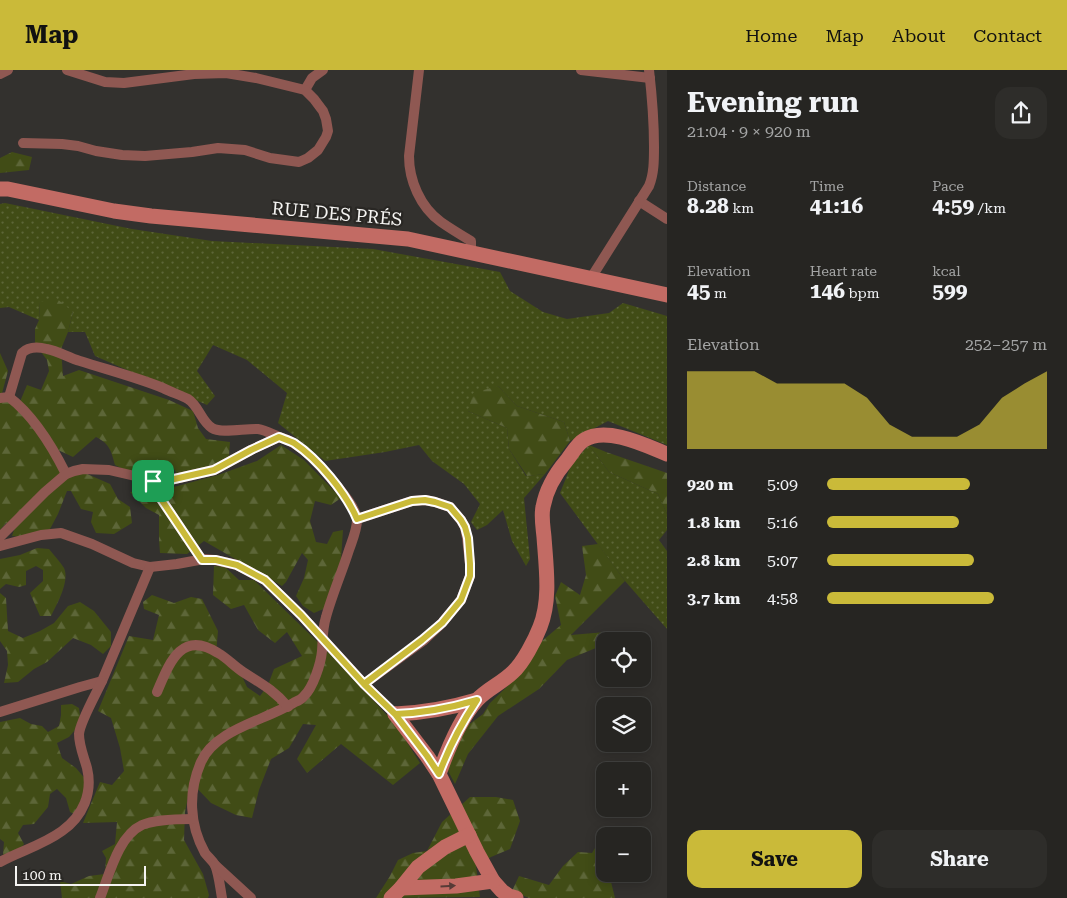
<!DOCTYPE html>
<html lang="en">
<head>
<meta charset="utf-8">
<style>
	body { margin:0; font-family:"Roboto Serif",serif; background:#2e2d2a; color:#f1f3f6; height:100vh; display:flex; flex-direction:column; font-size:19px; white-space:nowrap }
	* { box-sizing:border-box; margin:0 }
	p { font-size:16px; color:#a4a5a5 }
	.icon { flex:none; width:28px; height:28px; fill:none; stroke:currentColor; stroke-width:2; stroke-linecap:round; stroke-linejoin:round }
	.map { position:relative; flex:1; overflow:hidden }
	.panel { display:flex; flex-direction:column; background:#262522; width:400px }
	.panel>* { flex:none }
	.tools { position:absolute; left:596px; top:562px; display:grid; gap:10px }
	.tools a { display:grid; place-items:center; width:55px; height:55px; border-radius:10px; background:#262522; box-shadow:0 2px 12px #0003,0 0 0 1px #424240; font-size:25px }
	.scale { position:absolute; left:15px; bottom:12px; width:131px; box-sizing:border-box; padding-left:5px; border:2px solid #f5f4f2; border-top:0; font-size:14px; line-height:18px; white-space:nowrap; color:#f5f4f2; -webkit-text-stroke:4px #292724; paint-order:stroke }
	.pin { position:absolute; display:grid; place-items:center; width:42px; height:42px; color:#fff; margin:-21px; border-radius:10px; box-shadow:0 2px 8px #0006 }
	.round { display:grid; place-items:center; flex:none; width:52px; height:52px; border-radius:15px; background:#2e2d2a }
	.head { display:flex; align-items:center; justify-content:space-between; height:85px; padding:0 20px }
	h1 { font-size:28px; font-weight:700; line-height:38px }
	.stats { display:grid; grid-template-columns:repeat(3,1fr); gap:8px; height:85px; padding:5px 20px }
	.stats div { display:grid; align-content:center }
	.stats b { font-size:21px; font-weight:700 }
	.stats small { font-size:14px; font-weight:400 }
	.stats p { font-size:14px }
	.chart { height:140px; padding:10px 20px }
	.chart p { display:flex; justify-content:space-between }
	.chart svg { width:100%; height:90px; margin-top:5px; fill:#caba39; opacity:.7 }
	.primary-button { display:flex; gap:10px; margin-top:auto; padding:10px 20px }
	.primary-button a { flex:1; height:58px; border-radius:15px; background:#caba39; color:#111; font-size:20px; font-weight:700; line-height:58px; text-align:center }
	.primary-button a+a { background:#2e2d2a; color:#f1f3f6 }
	ul { padding:0 20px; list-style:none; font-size:16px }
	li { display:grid; grid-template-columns:80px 60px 1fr; align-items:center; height:38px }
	li i { height:12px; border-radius:6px; background:#caba39 }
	header { display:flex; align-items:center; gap:30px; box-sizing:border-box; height:70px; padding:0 25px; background:#caba39; color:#111 }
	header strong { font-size:24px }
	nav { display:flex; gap:28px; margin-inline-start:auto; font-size:18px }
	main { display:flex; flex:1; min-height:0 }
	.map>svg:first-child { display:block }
	.green { fill:url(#green-dots) }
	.forest { fill:url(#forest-firs) }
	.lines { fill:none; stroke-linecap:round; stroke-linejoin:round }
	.street { stroke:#8f5852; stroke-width:10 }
	.secondary { stroke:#c26b64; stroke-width:15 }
	.oneway { fill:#573b37 }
	.route-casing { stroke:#fff; stroke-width:10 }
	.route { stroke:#caba39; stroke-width:6 }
	.labels { text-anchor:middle; stroke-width:4.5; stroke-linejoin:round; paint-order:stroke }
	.street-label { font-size:18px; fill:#f5f4f2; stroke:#292724 }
</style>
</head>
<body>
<header>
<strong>Map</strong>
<nav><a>Home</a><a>Map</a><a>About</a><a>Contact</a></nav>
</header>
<main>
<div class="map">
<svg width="667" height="828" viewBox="0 0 667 828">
	<defs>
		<pattern id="green-dots" width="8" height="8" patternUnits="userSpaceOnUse" patternTransform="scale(1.25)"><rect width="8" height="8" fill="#414c16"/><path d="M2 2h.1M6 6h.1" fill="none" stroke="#5d6638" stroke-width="1.8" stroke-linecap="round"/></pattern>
		<pattern id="forest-firs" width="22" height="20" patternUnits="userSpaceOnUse" patternTransform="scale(1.25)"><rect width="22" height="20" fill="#414c16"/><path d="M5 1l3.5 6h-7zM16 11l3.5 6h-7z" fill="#5d6638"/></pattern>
	</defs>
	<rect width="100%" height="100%" fill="#33312e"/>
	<g class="green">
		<polygon points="5,133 132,159 212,171 373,179 500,202 510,221 543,242 567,249 609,243 623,233 667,246 667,375 608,351 570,371 564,352 517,336 498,316 468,341 507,358 509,379 526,406 545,404 524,428 530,489 526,496 512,471 503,440 487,455 477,460 471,452 480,434 464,414 432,391 419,375 385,382 325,391 278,353 287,323 247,290 213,275 197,301 215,326 207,335 95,286 85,262 68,262 73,242 40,232 39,250 9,237 0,238 0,134"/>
		<polygon points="589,375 609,402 658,424 667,444 667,460 659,470 667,481 667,559 625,511 560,423 572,393"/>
	</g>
	<g class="forest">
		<polygon points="12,82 32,87 29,100 0,103 0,88"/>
		<path d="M56,228l17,14 -5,20 -7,17 2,27 16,-6 90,30 24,11 5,17 8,11 24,3 -1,14 -10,11 -41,9 -4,-7 -20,10 -27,-8 -12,-6c-4,-14 -5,-21 -19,-28l-23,20 -15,-7 7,18 13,2 32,14 8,15 12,8 2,16 -18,11 -18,-1 -5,-11 2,-10 -12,-3 -10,-18h-4l-9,23 -8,15 -29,8 -9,-1 3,-9 -9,-4 -6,7v-177l8,18 -7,26 18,7 8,-19 14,5 8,-19 -2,-11 -12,-16v-15l4,-9 1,-18z"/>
		<polygon points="498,316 517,336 564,352 570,371 545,404 527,406 509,379 507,358 468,341 473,323"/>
		<polygon points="281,375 304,390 341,428 331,435 315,431 310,451 316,472 327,474 333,462 343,460 341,489 328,537 314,543 303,536 296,526 304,508 308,490 302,483 286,512 282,516 204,471 187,484 160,483 159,470 159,445 146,438 130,422 159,421 218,405 257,391"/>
		<polygon points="589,375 606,382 667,403 667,444 658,424 609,402"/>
		<polygon points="598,474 625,511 571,565 617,561 607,571 605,571 605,573 603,575 567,590 539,619 498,646 468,684 455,714 446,697 463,659 483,644 490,633 516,608 536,576 561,555 555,526 561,512 580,525 586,505 582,476"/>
		<path d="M37,478l12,1c5,6 11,13 15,19 6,13 -7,36 -13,48h-11l-10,-23 13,-12v-11l-7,-4 -10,5v14l-7,2 -13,-3 -6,5v-30l20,-4z"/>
		<polygon points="214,496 225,497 239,510 254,510 338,592 396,655 420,693 393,715 341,674 307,703 297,689 316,655 303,654 289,678 271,689 259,720 252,748 236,745 211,733 191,712 185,742 184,770 203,804 209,825 208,828 62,828 60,811 71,814 89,806 105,804 106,788 102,781 115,774 117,752 83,753 100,712 112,715 124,701 120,678 111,648 98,641 129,566 153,570 159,545 144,539 143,532 152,525 174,533 191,527 202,529 218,561 216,584 238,598 247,617 260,626 268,615 274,599 302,586 287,562 275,573 258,560 244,535 231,539 213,525"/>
		<polygon points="0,523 6,528 8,561 23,568 40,561 54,553 68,536 80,532 94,541 111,562 111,576 103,584 91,575 73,568 47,592 34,599 18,612 4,613 8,595 7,581 0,571"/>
		<polygon points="72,634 79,638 81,653 69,667 57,673 62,688 76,698 87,711 76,745 70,742 66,728 57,719 50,724 48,737 34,754 23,755 18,763 24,774 17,783 3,785 4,772 0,769 0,652 20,648 31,654 42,656 48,662 59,656 61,645 61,635"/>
		<polygon points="470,727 496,727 513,730 520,751 510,779 491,787 476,796 480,827 376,828 390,806 398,790 413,783 427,781 442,752"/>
		<polygon points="601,768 605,769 605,804 609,804 615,828 529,828 512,821 519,806 549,815 563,796 578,782 592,783"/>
	</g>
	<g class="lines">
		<g class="street">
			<path d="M419,0l-10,86c0,24 11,51 32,66 10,7 20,13 30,19v13"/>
			<polyline points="581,0 650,8"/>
			<polyline points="0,4 8,0"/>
			<polyline points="305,20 312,8 323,0"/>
			<polyline points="23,73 62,74 78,76 96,81 122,85 145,86 192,82 218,78 245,80 270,88 299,92 308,88 318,80 326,67 328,61 326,49 323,41 314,29 305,20 256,8 226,3 194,4 124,13 105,12 67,0"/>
			<polyline points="639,131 667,149"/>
			<path d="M591,208l58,-92c5,-12 5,-26 5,-39 0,-25 -2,-51 -5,-77"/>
			<path d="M9,327l13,-44c7,-7 17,-6 25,-4 11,2 22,9 33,12 28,9 56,16 83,27 8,4 17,7 25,11 11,7 13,22 24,29 9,6 34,0 46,1 7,1 14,5 21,8"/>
			<path d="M0,328l9,-1c25,19 43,49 57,77"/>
			<polyline points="153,411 157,423 202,490"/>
			<polyline points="357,449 412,431 425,430 435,432 450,437 461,450 465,457 467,468 470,494 470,506 461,530 442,553 423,571 364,614"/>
			<path d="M0,467l45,-45 21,-18 8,-3 9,-2 26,1 52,12 53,-12 37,-20 28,-13c5,2 10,3 14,6 14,8 26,21 36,33 8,10 28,32 28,44 0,10 -5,21 -8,30 -7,22 -17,45 -23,67 -4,13 -3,22 -4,34 -1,12 -9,37 -18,45 -2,3 -6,5 -9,6 -28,18 -80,27 -94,60 -13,30 -12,62 4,91 3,4 7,7 10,12 4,10 5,22 7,33"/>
			<polyline points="0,476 41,465 61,463 92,474 133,493 150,497 177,494 204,489 215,490 237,495 265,510 301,545 364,614 395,644"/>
			<path d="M157,622c12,-28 24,-63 61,-39 9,5 16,13 25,19 17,11 31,18 45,35"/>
			<polyline points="0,642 80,617 102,611 150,497"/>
			<path d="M0,792c20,-11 43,-17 62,-31 21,-15 31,-38 25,-63 -3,-11 -8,-22 -8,-34 1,-12 17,-40 23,-53"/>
			<polyline points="215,795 251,828"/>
			<path d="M100,828c9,-22 18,-62 42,-73 12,-5 36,-6 50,-6"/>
		</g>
		<g class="secondary">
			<polyline points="0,119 8,119 114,141 151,146 408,169 667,225"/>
			<polyline points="395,644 427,686 439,704 477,782 493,811 502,821 509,826 516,828"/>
			<path d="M395,644c29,-1 55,-6 82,-14"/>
			<path d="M439,704c8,-23 21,-55 38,-74 10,-11 25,-17 36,-28 10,-9 22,-32 27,-45 11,-27 6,-61 4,-90 -1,-10 -3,-21 -1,-30 3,-17 13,-34 24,-47 5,-6 10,-16 17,-20 22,-14 61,5 83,14"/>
			<polyline points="401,818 456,816 493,811"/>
			<polyline points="391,828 401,818 418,797 445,777 469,765"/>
		</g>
	</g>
	<defs><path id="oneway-solid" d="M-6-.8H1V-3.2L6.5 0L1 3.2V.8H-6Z" transform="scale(1.25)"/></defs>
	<use class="oneway" href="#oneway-solid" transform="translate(448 816) rotate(-3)"/>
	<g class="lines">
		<defs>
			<path id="route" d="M153,411l4,12 45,67h14l21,5 28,15 36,35 63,69 31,30 32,42 12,18c10,-27 22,-50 38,-74 -27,8 -53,13 -82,14l-31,-30 58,-44 20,-17 19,-23 9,-24v-12l-2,-26 -3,-11 -4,-7 -11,-13 -15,-5 -10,-2 -13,1 -55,18c-11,-26 -39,-60 -63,-76 -4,-2 -10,-4 -15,-6l-28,13 -37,20 -53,12 -8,-1"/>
		</defs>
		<use href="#route" class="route-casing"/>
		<use href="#route" class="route"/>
	</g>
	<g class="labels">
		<g class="street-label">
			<text transform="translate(337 144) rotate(5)" y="6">RUE DES PRÉS</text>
		</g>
	</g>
</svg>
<div class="tools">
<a><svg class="icon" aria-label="locate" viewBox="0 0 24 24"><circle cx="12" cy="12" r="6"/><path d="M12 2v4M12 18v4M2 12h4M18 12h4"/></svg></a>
<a><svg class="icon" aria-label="layers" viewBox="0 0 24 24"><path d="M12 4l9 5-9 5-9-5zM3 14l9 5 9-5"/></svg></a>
<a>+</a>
<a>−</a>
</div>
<div class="scale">100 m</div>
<div class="pin" style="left:153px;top:411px;background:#1e9e55"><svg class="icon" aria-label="arrive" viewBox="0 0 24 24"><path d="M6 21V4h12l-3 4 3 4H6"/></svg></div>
</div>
<section class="panel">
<div class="head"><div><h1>Evening run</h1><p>21:04 · 9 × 920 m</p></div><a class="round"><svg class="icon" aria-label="share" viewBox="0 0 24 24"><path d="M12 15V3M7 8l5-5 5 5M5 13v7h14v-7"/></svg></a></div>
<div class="stats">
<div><p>Distance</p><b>8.28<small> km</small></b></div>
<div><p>Time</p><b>41:16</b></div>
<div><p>Pace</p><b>4:59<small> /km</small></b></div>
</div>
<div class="stats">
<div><p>Elevation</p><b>45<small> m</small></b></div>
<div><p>Heart rate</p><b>146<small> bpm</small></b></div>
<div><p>kcal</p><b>599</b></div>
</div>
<div class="chart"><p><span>Elevation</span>252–257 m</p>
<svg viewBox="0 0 160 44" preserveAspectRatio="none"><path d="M0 44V6L10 6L20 6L30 6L40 12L50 12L60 12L70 12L80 19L90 32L100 38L110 38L120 38L130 32L140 19L150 12L160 6V44z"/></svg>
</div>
<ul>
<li><b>920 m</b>5:09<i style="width:65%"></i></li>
<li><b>1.8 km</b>5:16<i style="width:60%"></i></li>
<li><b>2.8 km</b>5:07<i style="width:67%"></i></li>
<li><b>3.7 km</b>4:58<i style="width:76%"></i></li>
</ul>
<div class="primary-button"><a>Save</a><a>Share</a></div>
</section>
</main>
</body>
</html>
